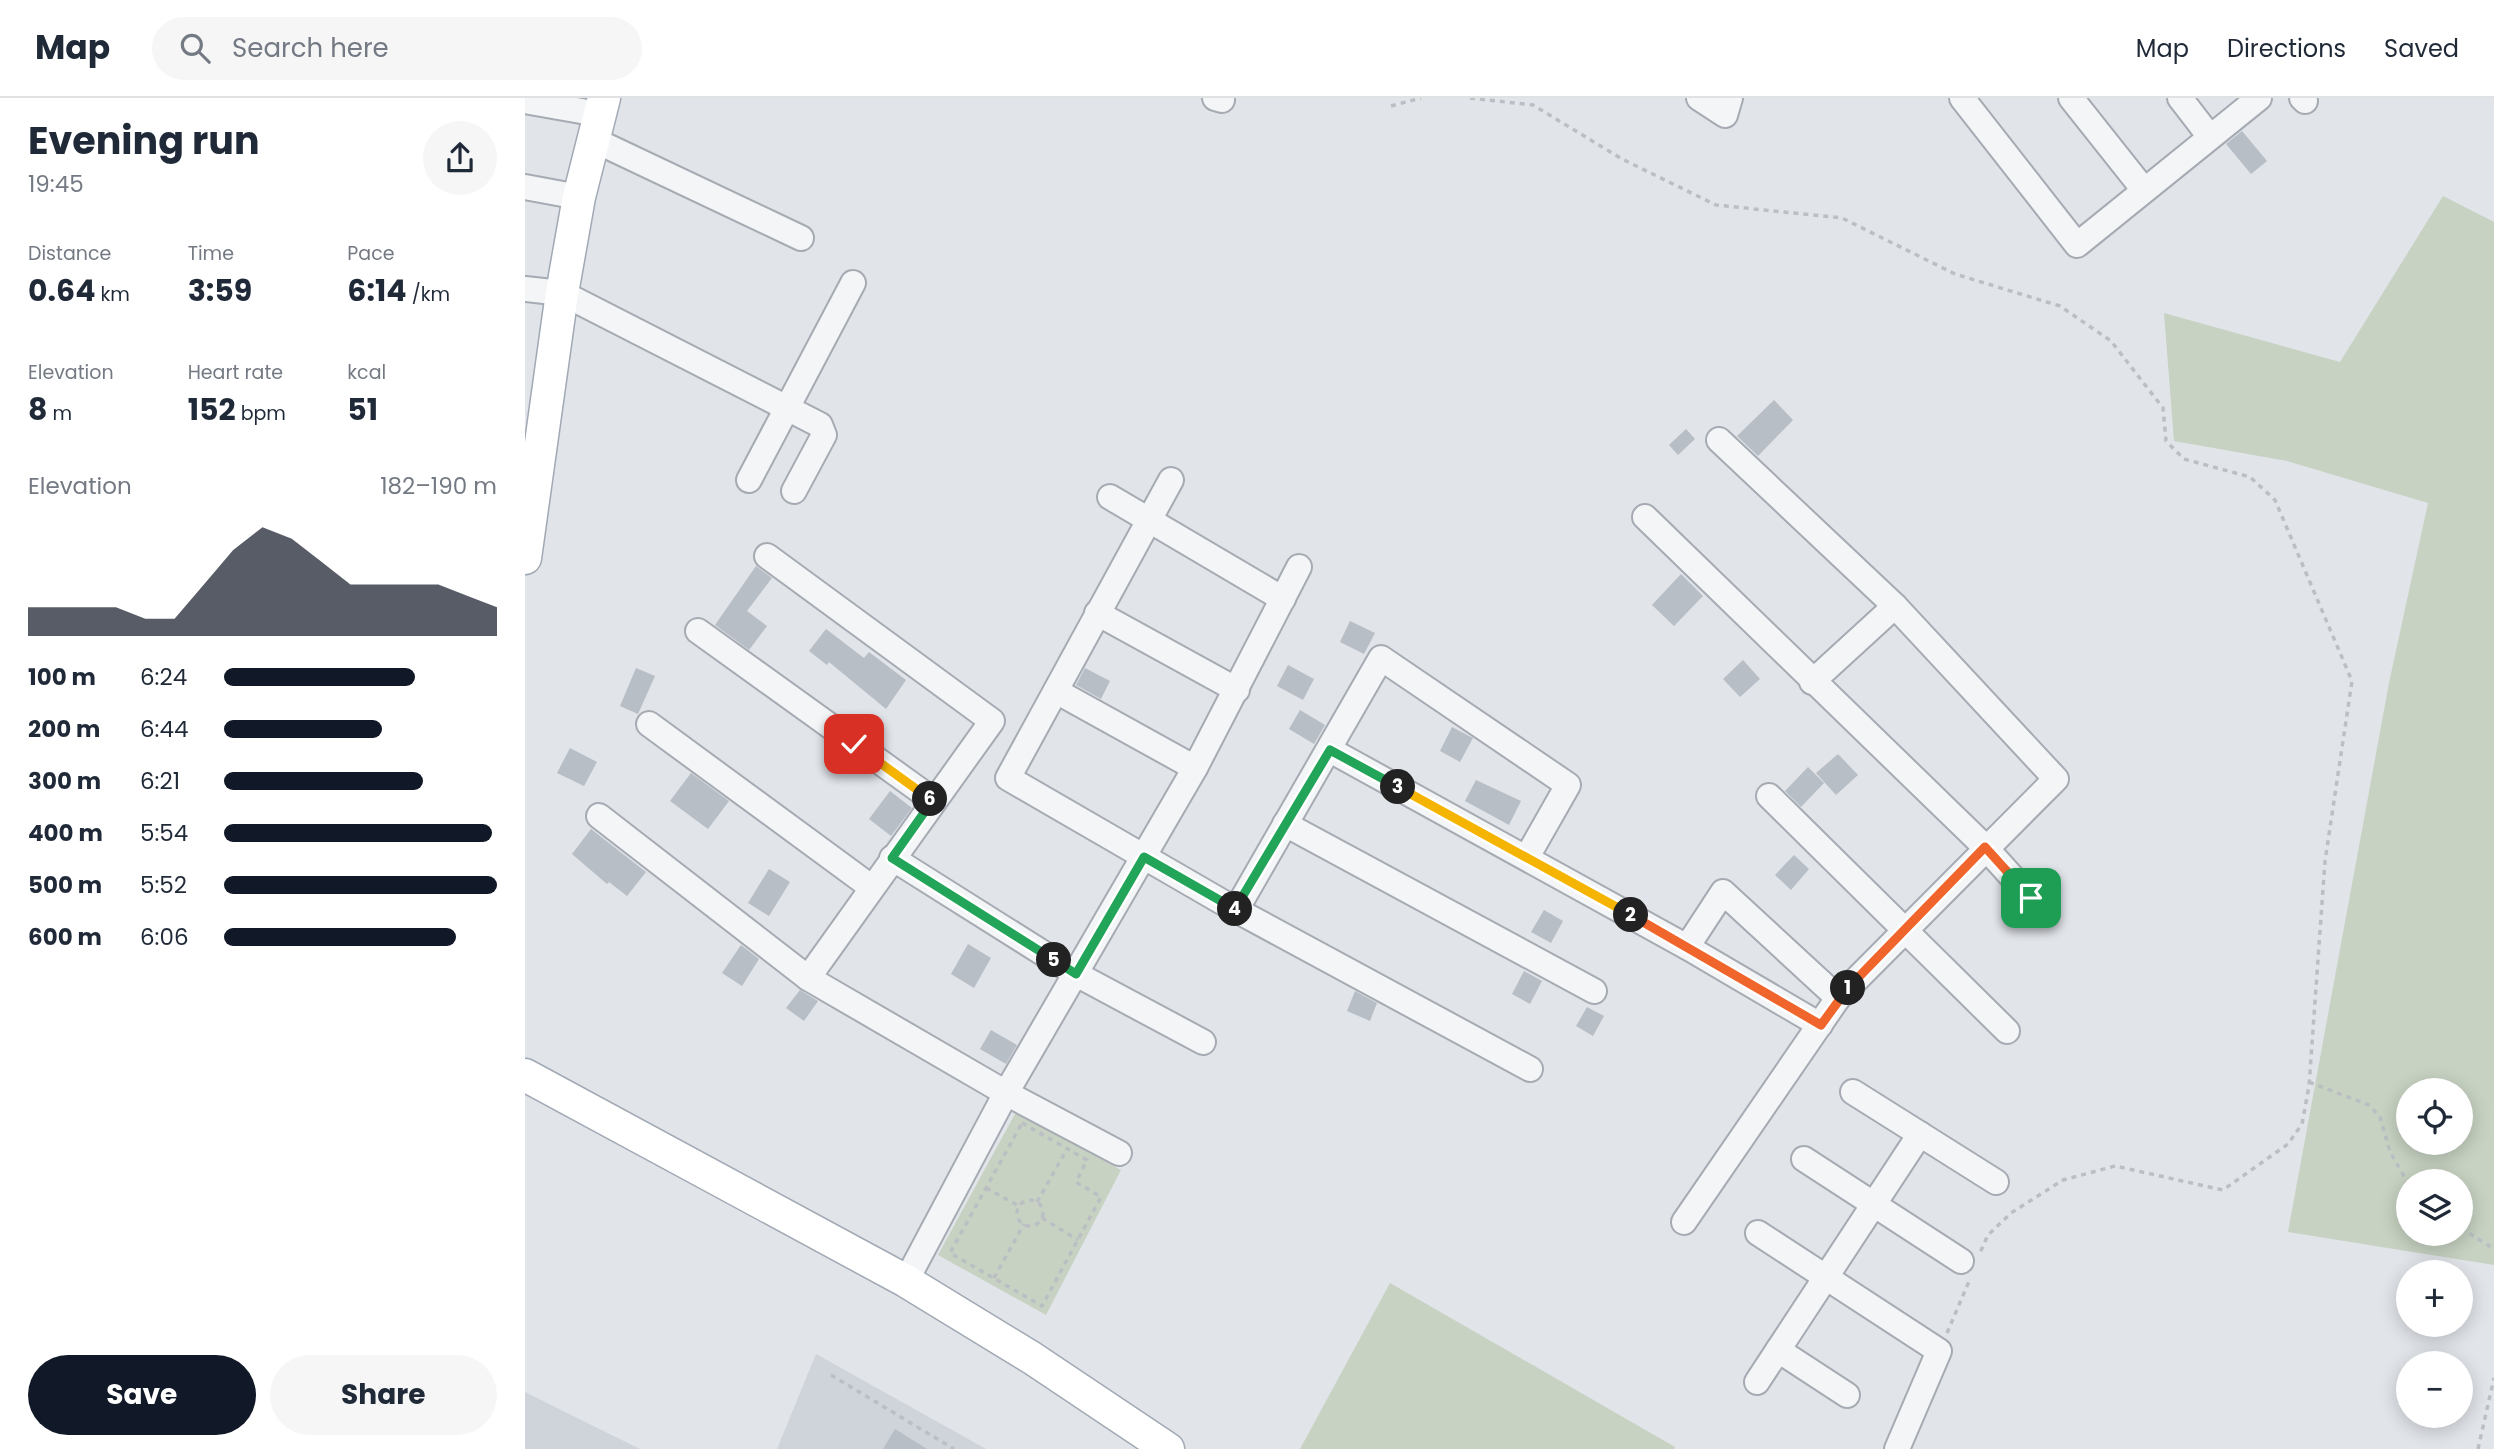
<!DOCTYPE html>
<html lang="en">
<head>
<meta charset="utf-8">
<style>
	body { margin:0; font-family:Poppins,sans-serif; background:#f6f6f7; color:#1f2937; height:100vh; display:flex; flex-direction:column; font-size:26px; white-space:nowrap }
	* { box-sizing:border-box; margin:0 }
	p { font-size:23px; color:#747a83 }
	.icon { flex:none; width:38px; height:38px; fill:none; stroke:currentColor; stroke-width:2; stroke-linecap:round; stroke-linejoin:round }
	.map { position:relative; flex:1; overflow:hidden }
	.sheet { display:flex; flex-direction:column; background:#fff; width:525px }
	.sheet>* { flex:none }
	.controls { position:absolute; left:1871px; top:980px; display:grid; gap:14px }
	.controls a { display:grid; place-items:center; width:77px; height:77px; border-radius:50%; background:#fff; box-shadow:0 4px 18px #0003; font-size:35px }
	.pin { position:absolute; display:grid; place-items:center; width:60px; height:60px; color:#fff; margin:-30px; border-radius:14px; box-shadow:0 4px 10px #0006 }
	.km { position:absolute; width:35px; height:35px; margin:-18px; border-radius:50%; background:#222; color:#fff; font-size:19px; line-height:35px; text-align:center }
	.round { display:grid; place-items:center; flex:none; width:74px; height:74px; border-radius:37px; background:#f6f6f7 }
	.headline { display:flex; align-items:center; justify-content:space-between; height:119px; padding:0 28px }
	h1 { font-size:38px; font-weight:700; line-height:52px }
	.stats { display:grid; grid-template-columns:repeat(3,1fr); gap:10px; height:119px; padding:7px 28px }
	.stats div { display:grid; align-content:center }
	.stats b { font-size:30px; font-weight:700 }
	.stats small { font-size:19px; font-weight:400 }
	.stats p { font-size:19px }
	.chart { height:196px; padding:14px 28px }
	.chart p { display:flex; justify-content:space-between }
	.chart svg { width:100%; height:126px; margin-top:7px; fill:#111827; opacity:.7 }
	.action { display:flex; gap:14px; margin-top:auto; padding:14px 28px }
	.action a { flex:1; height:80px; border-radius:42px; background:#111827; color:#fff; font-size:28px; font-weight:700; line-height:80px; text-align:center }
	.action a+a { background:#f6f6f7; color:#1f2937 }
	ul { padding:0 28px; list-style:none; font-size:23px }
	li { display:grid; grid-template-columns:112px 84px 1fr; align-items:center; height:52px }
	li i { height:18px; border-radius:9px; background:#111827 }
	header { display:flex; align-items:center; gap:42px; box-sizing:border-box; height:98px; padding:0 35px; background:#fff; border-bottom:2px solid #e0e1e3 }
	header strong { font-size:33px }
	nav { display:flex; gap:38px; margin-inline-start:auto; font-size:24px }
	.search { width:490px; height:63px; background:#f6f6f7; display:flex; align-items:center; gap:18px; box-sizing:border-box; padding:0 24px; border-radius:38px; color:#747a83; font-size:26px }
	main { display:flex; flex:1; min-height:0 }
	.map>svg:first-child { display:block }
	.built { fill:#cfd3da }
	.green { fill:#c7d2c2; fill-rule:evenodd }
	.building { fill:#b8bec5 }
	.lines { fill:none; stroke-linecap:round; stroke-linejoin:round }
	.minor-casing { stroke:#a6abb3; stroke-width:28 }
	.major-casing { stroke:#a1a9b4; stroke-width:35 }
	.path { stroke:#bbbfc3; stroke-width:3.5; stroke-dasharray:5 5; stroke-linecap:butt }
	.minor { stroke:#f3f5f7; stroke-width:24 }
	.major { stroke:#fff; stroke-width:32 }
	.split-1-casing { stroke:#fff; stroke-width:14 }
	.split-2-casing { stroke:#fff; stroke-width:14 }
	.split-3-casing { stroke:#fff; stroke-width:14 }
	.split-4-casing { stroke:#fff; stroke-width:14 }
	.split-5-casing { stroke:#fff; stroke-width:14 }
	.split-6-casing { stroke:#fff; stroke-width:14 }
	.split-7-casing { stroke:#fff; stroke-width:14 }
	.split-1 { stroke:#f0652b; stroke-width:9 }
	.split-2 { stroke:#f0652b; stroke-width:9 }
	.split-3 { stroke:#f5b400; stroke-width:9 }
	.split-4 { stroke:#22a559; stroke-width:9 }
	.split-5 { stroke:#22a559; stroke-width:9 }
	.split-6 { stroke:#22a559; stroke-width:9 }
	.split-7 { stroke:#f5b400; stroke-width:9 }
</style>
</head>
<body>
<header>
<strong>Map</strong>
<div class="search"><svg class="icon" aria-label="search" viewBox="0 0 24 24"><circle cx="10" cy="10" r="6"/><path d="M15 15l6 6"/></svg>Search here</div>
<nav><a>Map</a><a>Directions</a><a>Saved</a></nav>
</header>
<main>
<section class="sheet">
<div class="headline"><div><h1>Evening run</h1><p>19:45</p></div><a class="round"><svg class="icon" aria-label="share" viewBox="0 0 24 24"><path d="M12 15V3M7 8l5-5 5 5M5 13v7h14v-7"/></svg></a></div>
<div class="stats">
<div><p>Distance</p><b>0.64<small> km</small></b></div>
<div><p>Time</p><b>3:59</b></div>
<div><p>Pace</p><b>6:14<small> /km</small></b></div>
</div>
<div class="stats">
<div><p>Elevation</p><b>8<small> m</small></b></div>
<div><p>Heart rate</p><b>152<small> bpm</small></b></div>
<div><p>kcal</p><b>51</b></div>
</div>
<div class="chart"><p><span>Elevation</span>182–190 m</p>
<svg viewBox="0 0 160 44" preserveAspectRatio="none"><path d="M0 44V34L10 34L20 34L30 34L40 38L50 38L60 26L70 14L80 6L90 10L100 18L110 26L120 26L130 26L140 26L150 30L160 34V44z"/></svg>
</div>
<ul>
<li><b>100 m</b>6:24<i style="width:70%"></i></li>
<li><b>200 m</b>6:44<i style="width:58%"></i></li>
<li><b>300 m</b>6:21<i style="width:73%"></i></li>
<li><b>400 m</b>5:54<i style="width:98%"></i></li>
<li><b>500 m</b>5:52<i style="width:100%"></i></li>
<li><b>600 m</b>6:06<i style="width:85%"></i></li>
</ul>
<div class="action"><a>Save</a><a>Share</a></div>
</section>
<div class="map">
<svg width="1969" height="1351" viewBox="0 0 1969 1351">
	<rect width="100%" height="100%" fill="#e1e4e9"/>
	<g class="built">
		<polygon points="291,1256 461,1351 252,1351"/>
		<polygon points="0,1294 36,1312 115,1351 0,1351"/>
	</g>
	<g class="green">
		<path d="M1918,98l51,26v1043l-206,-33 101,-549 39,-180 -141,-42 -113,-20 -10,-128 176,49zM1936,992v53h-53v-53zM1936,1083v53h-53v-53z"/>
		<polygon points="491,1014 596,1072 521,1217 413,1157"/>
		<polygon points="865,1185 1150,1349 1149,1351 775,1351"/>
	</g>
	<g class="building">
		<polygon points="1717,33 1742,63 1726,76 1701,46"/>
		<polygon points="1249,302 1268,322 1233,358 1212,338"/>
		<polygon points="1161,331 1170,341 1153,357 1144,347"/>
		<polygon points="231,468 247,480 222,513 242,528 224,552 190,527"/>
		<polygon points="1156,476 1178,498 1149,528 1127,507"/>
		<polygon points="825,523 850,535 839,556 815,544"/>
		<polygon points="301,531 339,560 344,554 381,582 361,611 304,564 302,567 284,553"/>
		<polygon points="1218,562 1235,581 1215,599 1198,581"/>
		<polygon points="763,567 789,581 778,602 752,588"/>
		<polygon points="111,570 130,578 113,616 95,608"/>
		<polygon points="560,570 585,583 576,601 551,587"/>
		<polygon points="775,612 800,627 789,646 764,631"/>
		<polygon points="927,629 948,640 935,664 915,653"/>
		<polygon points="45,650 72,664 59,688 32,675"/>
		<polygon points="1313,656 1333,677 1311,697 1291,675"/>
		<polygon points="1283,669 1299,685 1276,709 1260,693"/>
		<polygon points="166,675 204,703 183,731 145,703"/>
		<polygon points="951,682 996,703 984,727 940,703"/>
		<polygon points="365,693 387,710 366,738 344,721"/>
		<polygon points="66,731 121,774 102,798 84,784 82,786 47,756"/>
		<polygon points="1269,757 1284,771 1266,792 1250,777"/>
		<polygon points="244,771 265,784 244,818 223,805"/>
		<polygon points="1019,812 1038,823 1026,845 1006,834"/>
		<polygon points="443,846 466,860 449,890 426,876"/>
		<polygon points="216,847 234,861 217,888 197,875"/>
		<polygon points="999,873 1017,883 1005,906 987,896"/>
		<polygon points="275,892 293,903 279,923 261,910"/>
		<polygon points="830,893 852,905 845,923 822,913"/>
		<polygon points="1062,909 1079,918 1068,938 1051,928"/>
		<polygon points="466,932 492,947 481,966 455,951"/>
		<polygon points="370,1331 402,1351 358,1351"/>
	</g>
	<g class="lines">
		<defs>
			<g id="minor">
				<polyline points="690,0 697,2"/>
				<polyline points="1174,0 1200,17 1205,0"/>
				<polyline points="1437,0 1552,147 1734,0"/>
				<polyline points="1546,0 1619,92"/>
				<polyline points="1655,0 1685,39"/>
				<polyline points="1777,0 1780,3"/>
				<polyline points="0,3 73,16"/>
				<polyline points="67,41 276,140"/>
				<polyline points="0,89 54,99"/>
				<polyline points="0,191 37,195 295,327 299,337 269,393"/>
				<polyline points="224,382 328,185"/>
				<polyline points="646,382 483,680 711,812 1005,971"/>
				<polyline points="585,399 758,501"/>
				<polyline points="1120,419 1460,749 1506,800"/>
				<polyline points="242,458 467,623 283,880"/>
				<polyline points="572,515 712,592"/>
				<polyline points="173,533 408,702"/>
				<polyline points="1287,584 1370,508"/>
				<polyline points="531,593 670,670"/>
				<polyline points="124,626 346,789"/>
				<polyline points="805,652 1162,849 1295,927"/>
				<polyline points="1244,698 1482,933"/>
				<polyline points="74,718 283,880 481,995 594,1055"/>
				<polyline points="760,726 1069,893"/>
				<polyline points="367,760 551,876 678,944"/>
				<polyline points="711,812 856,560 1043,687 1002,759"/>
				<polyline points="1162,849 1198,794 1313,900"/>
				<polyline points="1328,994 1471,1084"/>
				<polyline points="1279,1061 1436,1163"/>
				<polyline points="1159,1124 1313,900 1531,681 1370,508 1194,342"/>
				<polyline points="1233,1135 1414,1253 1372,1351"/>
				<polyline points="381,1183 481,995 670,670 774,469"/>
				<polyline points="1253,1252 1322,1297"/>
				<polyline points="1232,1284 1395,1036"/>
			</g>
			<g id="major">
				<polyline points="0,460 37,195 54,99 79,0"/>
				<polyline points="0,977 381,1183 507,1260 643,1351"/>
			</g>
		</defs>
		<use href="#minor" class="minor-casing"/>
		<use href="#major" class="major-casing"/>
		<g class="path">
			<polyline points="945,0 1008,7 1097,61 1191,107 1317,120 1430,176 1535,208 1586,243 1638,310 1641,343 1659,361 1725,379 1750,402 1827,583 1800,763 1784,988 1777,1026 1763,1046 1698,1092 1590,1068 1538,1082 1486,1115 1463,1137 1454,1157"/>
			<polyline points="866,8 896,0"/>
			<polyline points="1784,984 1844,1007 1855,1019 1865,1054 1883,1085"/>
			<polygon points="497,1025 562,1062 551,1084 576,1099 517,1208 425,1155"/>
			<polyline points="461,1090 494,1108"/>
			<circle cx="505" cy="1115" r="13"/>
			<polyline points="512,1104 542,1051"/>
			<polyline points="517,1120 553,1142"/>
			<polyline points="1936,1130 1969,1151"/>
			<polyline points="469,1180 499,1126"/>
			<polyline points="1422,1235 1445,1181"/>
			<polyline points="306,1277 429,1351"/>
			<polyline points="1953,1351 1969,1280"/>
		</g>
		<use href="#minor" class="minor"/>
		<use href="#major" class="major"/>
	</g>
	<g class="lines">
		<defs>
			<polyline id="split-1" points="1323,890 1460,749 1506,800"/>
			<polyline id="split-2" points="1106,817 1296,927 1323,890"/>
			<polyline id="split-3" points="873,689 1106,817"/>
			<polyline id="split-4" points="710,811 805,652 873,689"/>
			<polyline id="split-5" points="529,862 551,876 619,759 710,811"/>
			<polyline id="split-6" points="405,701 408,702 367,760 529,862"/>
			<polyline id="split-7" points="329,646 405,701"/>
		</defs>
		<use href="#split-1" class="split-1-casing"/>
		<use href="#split-2" class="split-2-casing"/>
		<use href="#split-3" class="split-3-casing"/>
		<use href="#split-4" class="split-4-casing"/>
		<use href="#split-5" class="split-5-casing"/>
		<use href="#split-6" class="split-6-casing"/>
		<use href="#split-7" class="split-7-casing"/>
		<use href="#split-1" class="split-1"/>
		<use href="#split-2" class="split-2"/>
		<use href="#split-3" class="split-3"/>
		<use href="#split-4" class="split-4"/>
		<use href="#split-5" class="split-5"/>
		<use href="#split-6" class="split-6"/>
		<use href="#split-7" class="split-7"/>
	</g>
</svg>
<div class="controls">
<a><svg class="icon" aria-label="locate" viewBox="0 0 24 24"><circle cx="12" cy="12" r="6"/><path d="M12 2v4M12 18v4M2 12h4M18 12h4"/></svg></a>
<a><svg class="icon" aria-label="layers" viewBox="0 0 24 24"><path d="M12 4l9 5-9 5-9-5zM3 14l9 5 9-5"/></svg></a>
<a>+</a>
<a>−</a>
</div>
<div class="pin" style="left:1506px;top:800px;background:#1e9e55"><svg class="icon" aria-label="arrive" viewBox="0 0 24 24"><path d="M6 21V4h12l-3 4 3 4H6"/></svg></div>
<div class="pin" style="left:329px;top:646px;background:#d93025"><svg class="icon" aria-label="check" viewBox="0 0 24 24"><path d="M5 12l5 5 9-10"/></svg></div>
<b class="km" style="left:1323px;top:890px">1</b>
<b class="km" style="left:1106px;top:817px">2</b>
<b class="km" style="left:873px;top:689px">3</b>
<b class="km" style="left:710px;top:811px">4</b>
<b class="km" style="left:529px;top:862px">5</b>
<b class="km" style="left:405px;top:701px">6</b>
</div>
</main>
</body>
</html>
